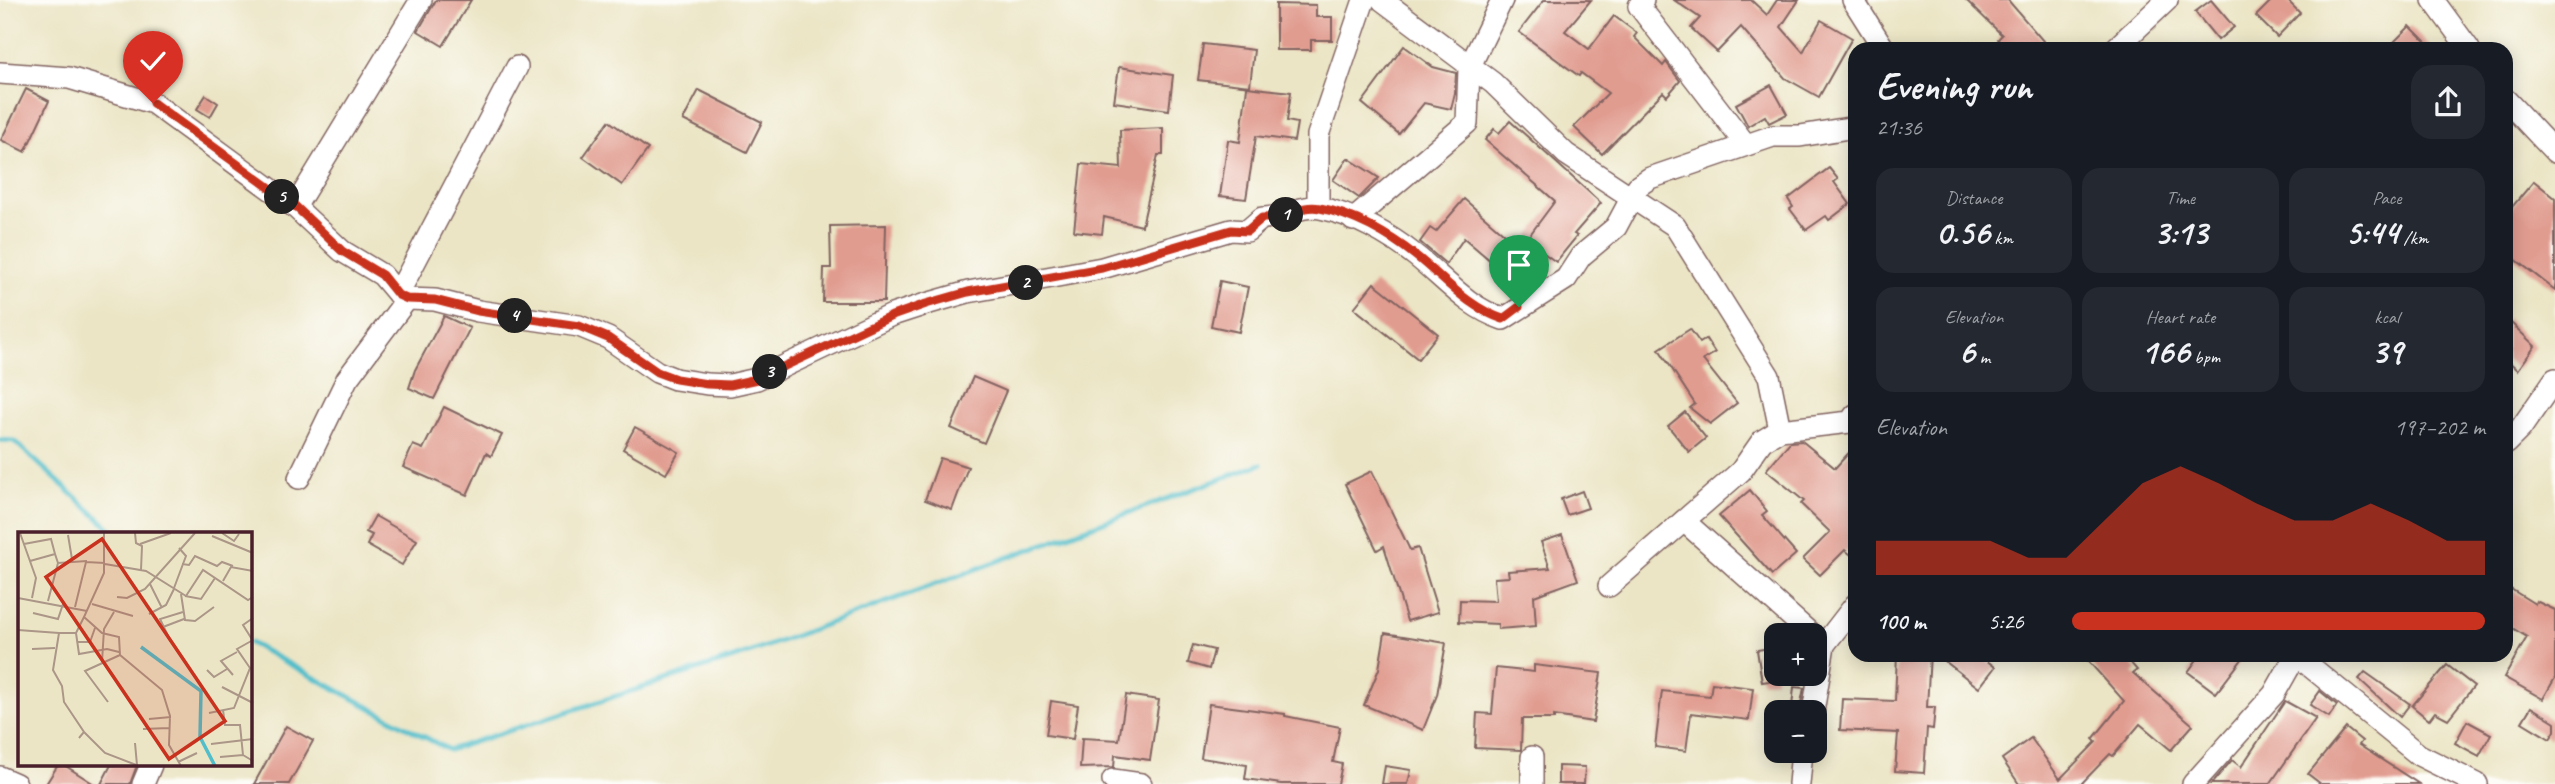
<!DOCTYPE html>
<html lang="en">
<head>
<meta charset="utf-8">
<style>
	body { margin:0; font-family:Caveat,sans-serif; background:#242831; color:#f1f3f6; height:100vh; display:flex; flex-direction:column; font-size:26px; white-space:nowrap }
	* { box-sizing:border-box; margin:0 }
	p { font-size:23px; color:#9ea1a6 }
	.icon { flex:none; width:38px; height:38px; fill:none; stroke:currentColor; stroke-width:2; stroke-linecap:round; stroke-linejoin:round }
	.map { position:relative; flex:1; overflow:hidden }
	.drawer { position:absolute; left:1848px; top:42px; width:665px; height:620px; display:flex; flex-direction:column; background:#171b24; border-radius:21px; box-shadow:0 4px 18px #0003 }
	.drawer>* { flex:none }
	.controls { position:absolute; left:1764px; top:623px; display:grid; gap:14px }
	.controls a { display:grid; place-items:center; width:63px; height:63px; border-radius:14px; background:#171b24; box-shadow:0 4px 18px #0003; font-size:35px }
	.pin { position:absolute; display:grid; place-items:center; width:60px; height:60px; color:#fff; margin:-72px -30px; border-radius:50% 50% 50% 0; rotate:-45deg; box-shadow:0 0 7px #0007 }
	.pin .icon { rotate:45deg }
	.km { position:absolute; width:35px; height:35px; margin:-18px; border-radius:50%; background:#222; color:#fff; font-size:19px; line-height:35px; text-align:center }
	.round { display:grid; place-items:center; flex:none; width:74px; height:74px; border-radius:21px; background:#242831 }
	.summary { display:flex; align-items:center; justify-content:space-between; height:119px; padding:0 28px }
	h1 { font-size:38px; font-weight:800; line-height:52px }
	.stats { display:grid; grid-template-columns:repeat(3,1fr); gap:10px; height:119px; padding:7px 28px }
	.stats div { display:grid; align-content:center; border-radius:18px; background:#242831; text-align:center }
	.stats b { font-size:35px; font-weight:800 }
	.stats small { font-size:19px; font-weight:400 }
	.stats p { font-size:19px }
	.chart { height:196px; padding:14px 28px }
	.chart p { display:flex; justify-content:space-between }
	.chart svg { width:100%; height:126px; margin-top:7px; fill:#c8321e; opacity:.7 }
	ul { padding:0 28px; list-style:none; font-size:23px }
	li { display:grid; grid-template-columns:112px 84px 1fr; align-items:center; height:52px }
	li i { height:18px; border-radius:9px; background:#c8321e }
	.map>svg:first-child { display:block }
	.lines { fill:none; stroke-linecap:round; stroke-linejoin:round }
	.stream { stroke:#51beca; stroke-width:5 }
	.building { fill:#e19c90 }
	.minor-casing { stroke:#826461; stroke-width:24 }
	.minor { stroke:#fff; stroke-width:21 }
	.route-casing { stroke:#fff; stroke-width:14 }
	.route { stroke:#c8321e; stroke-width:9 }
	.inset-river { fill:none; stroke:#51beca; stroke-width:3.5 }
	.inset-road { fill:none; stroke:#ab9687; stroke-width:2 }
	.view { fill:#c8321e; fill-opacity:0.15; stroke:#c8321e; stroke-width:3.5 }
	.inset-edge { fill:none; stroke:#4a1f2b; stroke-width:3.5 }
</style>
</head>
<body>
<div class="map">
<svg width="2555" height="784" viewBox="0 0 2555 784">
	<rect width="100%" height="100%" fill="#fdfcf7"/>
	<filter id="ink" filterUnits="userSpaceOnUse"><feTurbulence type="fractalNoise" baseFrequency=".0143" numOctaves="2"/><feDisplacementMap in="SourceGraphic" scale="14" xChannelSelector="R" yChannelSelector="G"/><feConvolveMatrix kernelMatrix="1 2 1 2 8 2 1 2 1" color-interpolation-filters="sRGB"/></filter>
	<filter id="wash" filterUnits="userSpaceOnUse"><feTurbulence type="fractalNoise" baseFrequency=".00686" numOctaves="4" result="noise"/><feDisplacementMap in="SourceGraphic" scale="28" xChannelSelector="R" yChannelSelector="G"/><feGaussianBlur stdDeviation="1.57" result="paint"/><feColorMatrix in="noise" values="0 0 0 0 0 0 0 0 0 0 0 0 0 0 0 0 0 1.4 0 .05"/><feComposite in="paint" operator="in"/></filter>
	<g filter="url(#wash)">
		<rect width="100%" height="100%" fill="#ebe5c5"/>
		<g class="lines">
			<g class="stream">
				<polyline points="0,440 14,441 116,534"/>
				<polyline points="250,643 449,750 746,654 1261,464"/>
			</g>
		</g>
		<g id="blocks">
			<g class="building">
				<polygon points="436,0 471,0 443,46 418,31"/>
				<polygon points="1544,0 1591,0 1565,31 1589,49 1614,16 1637,33 1634,37 1663,66 1666,62 1680,81 1667,96 1663,92 1602,154 1574,127 1608,93 1581,73 1579,76 1519,32"/>
				<polygon points="1674,0 1751,0 1767,15 1777,0 1799,0 1781,27 1803,52 1821,20 1852,38 1819,97 1785,78 1741,27 1717,52 1691,28 1700,18"/>
				<polygon points="1966,0 2008,0 2050,49 2006,49 1998,39 2002,35"/>
				<polygon points="2211,0 2234,27 2218,40 2195,12"/>
				<polygon points="2272,0 2287,0 2300,13 2277,37 2256,16"/>
				<polygon points="1276,4 1316,5 1316,17 1332,17 1332,40 1311,40 1311,50 1276,50"/>
				<polygon points="2410,26 2433,49 2387,49"/>
				<polygon points="1203,44 1254,50 1250,86 1198,80"/>
				<polygon points="1404,46 1433,67 1456,73 1455,93 1451,109 1424,103 1399,134 1362,103"/>
				<polygon points="1119,67 1173,75 1169,110 1114,102"/>
				<polygon points="1771,85 1787,114 1769,123 1765,116 1748,126 1736,104"/>
				<polygon points="1247,87 1291,92 1287,121 1297,123 1294,141 1256,136 1246,199 1220,196 1228,140 1240,142"/>
				<polygon points="26,89 49,101 25,152 1,140"/>
				<polygon points="699,90 762,122 747,152 683,120"/>
				<polygon points="206,95 218,103 210,117 197,109"/>
				<polygon points="609,121 648,149 622,185 583,157"/>
				<polygon points="1510,121 1601,203 1574,234 1577,236 1556,262 1526,240 1555,201 1485,140 1494,129 1499,133"/>
				<polygon points="1163,128 1163,155 1158,155 1142,226 1104,217 1102,234 1074,231 1081,164 1121,168 1120,130"/>
				<polygon points="1348,158 1379,178 1359,198 1333,180"/>
				<polygon points="1829,168 1838,179 1834,182 1850,204 1829,220 1826,216 1806,230 1790,209 1793,207 1788,199"/>
				<polygon points="2534,181 2555,198 2555,290 2506,252 2506,214"/>
				<polygon points="1464,199 1511,240 1492,262 1464,238 1446,264 1420,242 1430,228 1436,232"/>
				<polygon points="886,225 884,302 823,302 824,268 831,268 830,226"/>
				<polygon points="1220,281 1248,287 1239,332 1211,326"/>
				<polygon points="1374,283 1438,334 1418,359 1354,308"/>
				<polygon points="444,316 470,328 434,399 409,388 415,370"/>
				<polygon points="2506,318 2535,346 2518,370 2506,359"/>
				<polygon points="1690,329 1700,343 1706,339 1715,353 1703,360 1737,403 1710,424 1690,408 1695,404 1659,349"/>
				<polygon points="973,377 1006,391 984,443 951,428"/>
				<polygon points="444,407 502,435 491,456 486,453 467,495 403,467 413,445 423,449"/>
				<polygon points="1685,412 1706,438 1689,452 1668,426"/>
				<polygon points="635,427 679,452 666,474 623,449"/>
				<polygon points="1802,441 1835,468 1855,446 1855,558 1845,550 1820,575 1803,559 1830,532 1801,504 1804,501 1766,470 1790,442"/>
				<polygon points="940,458 968,467 952,510 925,500"/>
				<polygon points="1372,471 1410,550 1418,548 1438,612 1407,621 1384,546 1377,550 1345,484"/>
				<polygon points="1750,490 1767,511 1762,515 1796,554 1772,575 1719,516"/>
				<polygon points="1582,491 1588,508 1567,515 1561,499"/>
				<polygon points="375,516 417,540 402,565 367,545 372,535 366,532"/>
				<polygon points="1562,535 1578,580 1534,596 1536,626 1498,629 1498,624 1459,622 1460,600 1496,601 1494,578 1509,577 1508,571 1550,568 1541,542"/>
				<polygon points="2506,586 2535,604 2536,601 2555,610 2555,678 2543,699 2504,677 2527,637 2506,624"/>
				<polygon points="1385,633 1446,643 1437,695 1423,730 1364,705 1379,669"/>
				<polygon points="1193,645 1214,650 1209,669 1188,663"/>
				<polygon points="1776,647 1776,680 1762,682 1757,650"/>
				<polygon points="1897,654 1930,654 1927,707 1935,707 1933,729 1927,728 1924,773 1895,771 1898,733 1840,730 1842,699 1895,701"/>
				<polygon points="1936,654 1978,654 1995,667 1979,688"/>
				<polygon points="2082,654 2123,654 2137,670 2133,673 2193,725 2171,750 2140,724 2113,756 2110,754 2081,784 2019,784 2002,759 2031,738 2060,779 2096,742 2093,739 2124,701"/>
				<polygon points="2201,654 2246,654 2216,693 2188,672"/>
				<polygon points="1534,665 1601,673 1593,722 1554,716 1554,719 1522,719 1521,750 1475,748 1477,713 1492,714 1496,668 1534,672"/>
				<polygon points="2447,665 2474,686 2448,719 2435,712 2429,720 2412,706"/>
				<polygon points="2365,672 2410,704 2400,717 2359,679"/>
				<polygon points="1712,683 1753,688 1749,720 1691,713 1686,751 1655,747 1662,691 1710,696"/>
				<polygon points="1794,687 1804,688 1800,708 1792,707"/>
				<polygon points="2320,691 2337,705 2329,717 2310,705"/>
				<polygon points="1126,695 1159,700 1150,760 1115,755 1114,767 1080,768 1082,738 1119,740"/>
				<polygon points="1051,701 1078,705 1073,739 1046,735"/>
				<polygon points="2285,701 2316,718 2270,784 2211,784 2232,760 2241,767"/>
				<polygon points="1209,704 1285,714 1285,716 1340,727 1333,762 1342,764 1338,784 1281,784 1245,779 1247,765 1201,758"/>
				<polygon points="2531,707 2555,722 2555,731 2550,739 2522,722"/>
				<polygon points="2467,721 2491,734 2479,756 2455,743"/>
				<polygon points="286,726 313,741 289,784 254,784"/>
				<polygon points="2346,728 2362,741 2359,745 2419,784 2321,784 2308,774"/>
				<polygon points="58,765 64,765 94,784 46,784"/>
				<polygon points="111,765 137,765 130,784 101,784"/>
				<polygon points="1385,766 1411,770 1408,784 1382,784"/>
				<polygon points="1558,766 1585,767 1584,784 1558,784"/>
			</g>
		</g>
	</g>
	<g filter="url(#ink)">
		<use href="#blocks" fill-opacity="0" stroke="#826461" stroke-width="2"/>
		<g class="lines">
			<defs>
				<g id="minor">
					<polyline points="1382,0 1493,83 1566,154 1675,226 1769,376 1780,430"/>
					<polyline points="1643,0 1639,6 1746,145"/>
					<polyline points="1853,0 1884,49"/>
					<polyline points="2433,0 2469,49"/>
					<polyline points="2115,49 2167,0"/>
					<path d="M0,73l69,5 84,25 142,104 47,44 40,24 16,19 9,5 28,1 43,11 101,15 29,12 49,34 18,7 32,5 23,1 27,-6 135,-64 34,-11 42,-12 134,-24 129,-38 16,1 15,-13c20,1 38,-14 58,-10 33,6 70,27 96,48 29,23 51,51 87,63l63,-40 15,-23 35,-29 22,-41 12,-8 123,-42h27l55,-9"/>
					<polyline points="2506,100 2555,152"/>
					<polyline points="295,207 421,0"/>
					<polyline points="1318,207 1318,135 1364,0"/>
					<polyline points="1353,220 1467,123 1469,68 1502,0"/>
					<polyline points="398,294 517,67"/>
					<polyline points="2506,443 2521,428 2555,379"/>
					<polyline points="299,478 347,379 407,299"/>
					<polyline points="1684,521 1812,635"/>
					<polyline points="1609,586 1741,471 1762,441 1780,430 1850,422 1855,415"/>
					<polyline points="2295,654 2419,755 2477,784"/>
					<polyline points="1813,712 1824,645 1855,605"/>
					<polyline points="0,777 16,784"/>
					<polyline points="1113,780 1141,784"/>
					<polyline points="143,784 151,765"/>
					<polyline points="1532,784 1532,757"/>
					<polyline points="1799,784 1802,751"/>
					<polyline points="2193,784 2274,694 2296,655"/>
				</g>
			</defs>
			<use href="#minor" class="minor-casing"/>
			<use href="#minor" class="minor"/>
		</g>
	</g>
	<g class="lines" filter="url(#ink)">
		<defs>
			<path id="route" d="M153,103l142,103 47,45 40,24 16,20 9,4 28,1 43,11 101,15 29,12 49,34 19,7 31,5 23,1 27,-6 135,-63 34,-12 42,-12 134,-24 129,-38 16,1 15,-13c20,1 38,-14 58,-10 33,6 70,27 96,48 29,23 51,51 87,63l16,-12"/>
		</defs>
		<use href="#route" class="route-casing"/>
		<use href="#route" class="route"/>
	</g>
	<g transform="translate(18 532)">
		<rect width="234" height="234" fill="#ebe5c5"/>
		<path class="inset-river" d="M123,115l60,44 -1,46 15,29"/>
		<path class="inset-road" d="M2,1l16,45 -4,20M86,1v40l-20,44 18,16 17,4 1,18 42,35 8,26 -1,29 12,21M117,1l1,10 6,3 -1,24M204,1l12,8 5,-7M50,3l4,24M194,4l41,17M6,12l27,-5 4,15M122,12l31,-11M12,29l25,-7 3,9 29,-2M87,32l41,7 40,25 17,-26 45,30 5,-3M164,32l7,1 6,-9 22,10 5,-4 11,4M205,49l8,-14 22,4M132,52l12,24M156,56l12,-32 -7,-8M163,62l4,26 10,1 19,-14M167,64l16,3 14,-21M99,65l10,1 18,-9 50,-56M0,66l69,13M30,69l10,-38M74,72l41,12M57,75l11,-45 19,1M15,81l25,6 5,-15M131,82l17,-9 8,-16M235,86l-10,7 10,16M145,95l21,-8M0,98l41,3M58,101l3,21 28,-5 12,3M60,110h12l5,-14M153,110l-11,-23 23,-7M14,117l23,-1M84,130l2,-33 10,-17M189,138l7,7 13,-8M215,143l-12,-14 16,-9M204,155l31,16M90,170l-23,-31 35,-16M205,178l2,15h15l3,30 10,6M191,181l25,-5 16,-40 -13,-19 16,-9M131,187l22,-2M125,197l26,-1M66,200l21,21 34,13M61,206l5,-6 -20,-30 -2,-16 -9,-16 6,-37h17l8,-16M117,211l2,22M193,212l42,-5M202,225l23,-2M160,230l19,-9"/>
		<path class="view" d="M84,7l123,182 -56,38 -123,-182z"/>
		<rect width="234" height="234" class="inset-edge"/>
	</g>
</svg>
<div class="controls">
<a>+</a>
<a>−</a>
</div>
<div class="pin" style="left:1519px;top:307px;background:#1e9e55"><svg class="icon" aria-label="arrive" viewBox="0 0 24 24"><path d="M6 21V4h12l-3 4 3 4H6"/></svg></div>
<div class="pin" style="left:153px;top:103px;background:#d93025"><svg class="icon" aria-label="check" viewBox="0 0 24 24"><path d="M5 12l5 5 9-10"/></svg></div>
<b class="km" style="left:1286px;top:215px">1</b>
<b class="km" style="left:1026px;top:283px">2</b>
<b class="km" style="left:770px;top:372px">3</b>
<b class="km" style="left:515px;top:316px">4</b>
<b class="km" style="left:282px;top:197px">5</b>
<section class="drawer">
<div class="summary"><div><h1>Evening run</h1><p>21:36</p></div><a class="round"><svg class="icon" aria-label="share" viewBox="0 0 24 24"><path d="M12 15V3M7 8l5-5 5 5M5 13v7h14v-7"/></svg></a></div>
<div class="stats">
<div><p>Distance</p><b>0.56<small> km</small></b></div>
<div><p>Time</p><b>3:13</b></div>
<div><p>Pace</p><b>5:44<small> /km</small></b></div>
</div>
<div class="stats">
<div><p>Elevation</p><b>6<small> m</small></b></div>
<div><p>Heart rate</p><b>166<small> bpm</small></b></div>
<div><p>kcal</p><b>39</b></div>
</div>
<div class="chart"><p><span>Elevation</span>197–202 m</p>
<svg viewBox="0 0 160 44" preserveAspectRatio="none"><path d="M0 44V32L10 32L20 32L30 32L40 38L50 38L60 25L70 12L80 6L90 12L100 19L110 25L120 25L130 19L140 25L150 32L160 32V44z"/></svg>
</div>
<ul>
<li><b>100 m</b>5:26<i style="width:100%"></i></li>
</ul>
</section>
</div>
</body>
</html>
